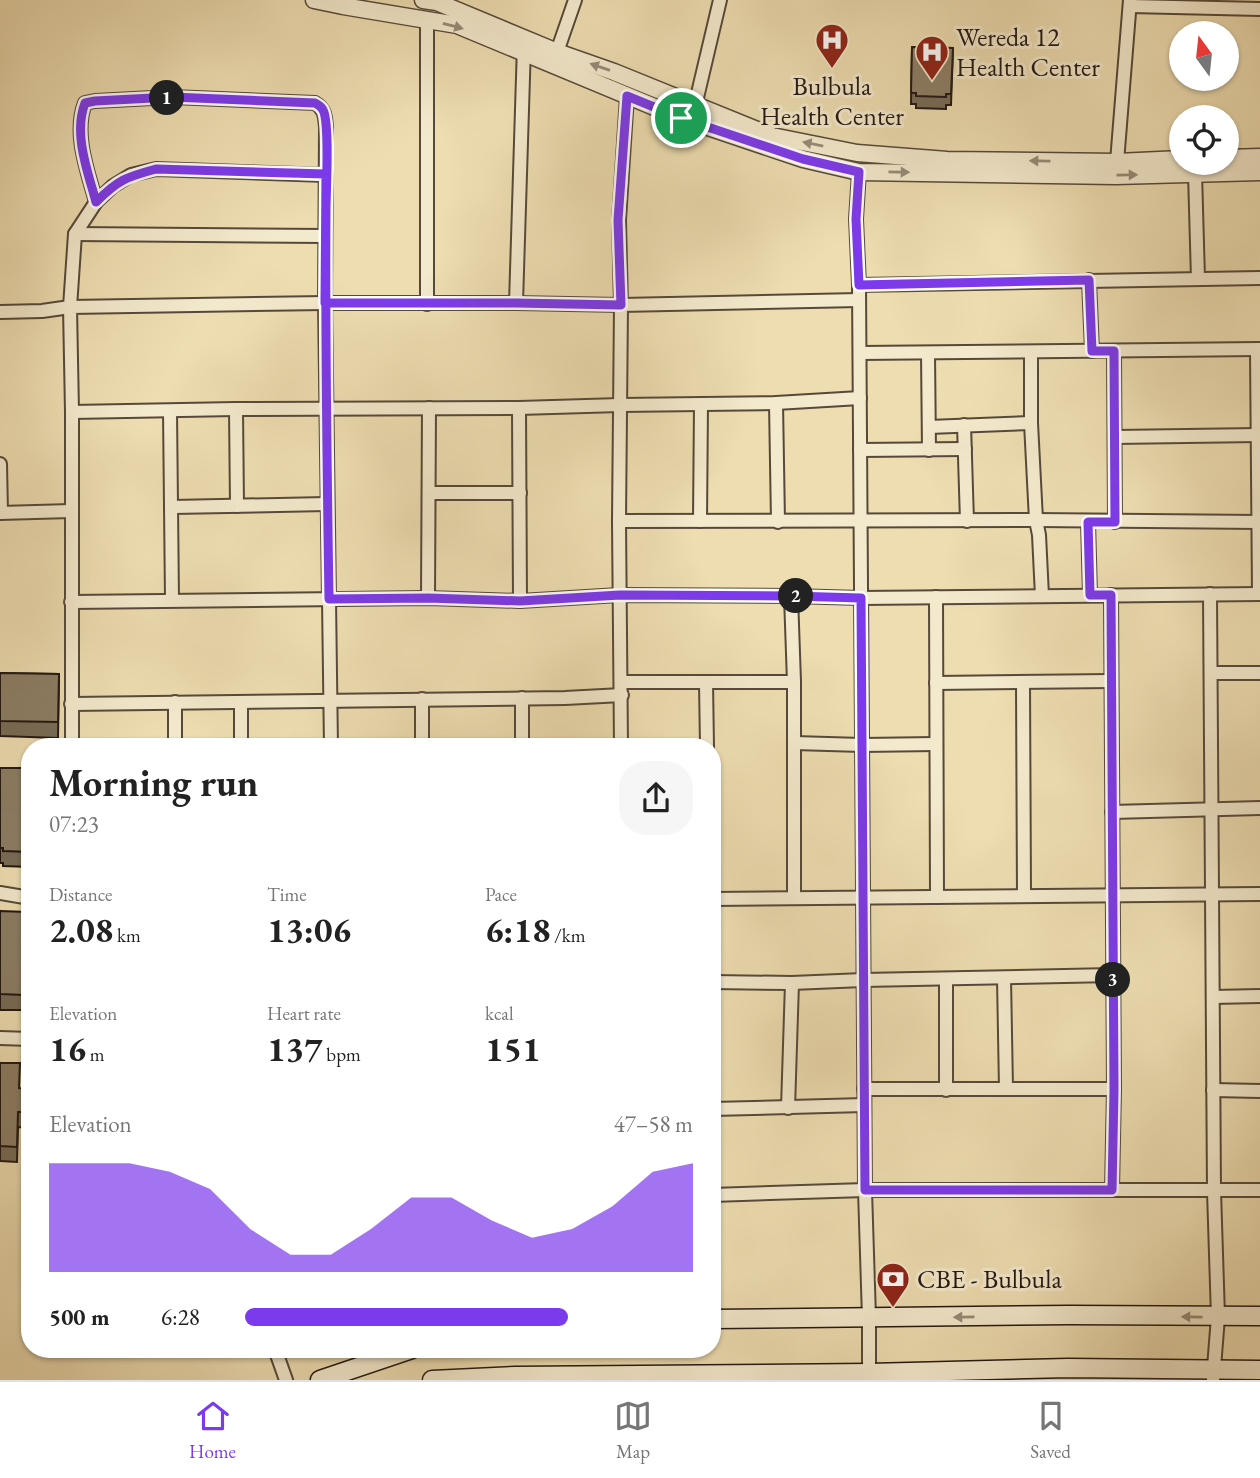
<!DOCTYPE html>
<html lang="en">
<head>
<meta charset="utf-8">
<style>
	body { margin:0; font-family:"EB Garamond",serif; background:#f6f6f6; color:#222; height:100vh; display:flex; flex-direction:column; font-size:26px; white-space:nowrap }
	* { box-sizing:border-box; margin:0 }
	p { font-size:23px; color:#767676 }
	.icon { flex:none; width:38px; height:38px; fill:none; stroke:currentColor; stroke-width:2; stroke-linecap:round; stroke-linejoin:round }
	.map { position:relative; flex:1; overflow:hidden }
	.drawer { position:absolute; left:21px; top:738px; width:700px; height:620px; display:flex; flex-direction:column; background:#fff; border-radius:28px; box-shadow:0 2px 5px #0004 }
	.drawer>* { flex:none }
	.needle { width:46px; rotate:345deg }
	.buttons { position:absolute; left:1169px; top:21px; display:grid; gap:14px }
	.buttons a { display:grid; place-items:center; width:70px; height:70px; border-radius:50%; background:#fff; box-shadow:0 2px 5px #0004; font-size:35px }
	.pin { position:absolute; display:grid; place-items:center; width:60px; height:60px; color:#fff; margin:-30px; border:4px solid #fff; border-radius:50%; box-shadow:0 2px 7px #0007 }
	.km { position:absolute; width:35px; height:35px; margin:-18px; border-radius:50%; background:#222; color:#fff; font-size:19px; line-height:35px; text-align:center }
	.round { display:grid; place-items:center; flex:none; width:74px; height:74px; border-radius:28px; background:#f6f6f6 }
	.overview { display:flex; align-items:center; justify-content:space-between; height:119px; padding:0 28px }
	h1 { font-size:38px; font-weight:700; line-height:52px }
	.metrics { display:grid; grid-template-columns:repeat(3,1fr); gap:10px; height:119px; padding:7px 28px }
	.metrics div { display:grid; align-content:center }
	.metrics b { font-size:35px; font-weight:700 }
	.metrics small { font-size:19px; font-weight:400 }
	.metrics p { font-size:19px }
	.chart { height:196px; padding:14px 28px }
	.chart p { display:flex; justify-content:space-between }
	.chart svg { width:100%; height:126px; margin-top:7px; fill:#7c3aed; opacity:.7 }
	ul { padding:0 28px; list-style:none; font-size:23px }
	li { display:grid; grid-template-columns:112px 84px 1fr; align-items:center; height:52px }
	li i { height:18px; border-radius:9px; background:#7c3aed }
	.dock { display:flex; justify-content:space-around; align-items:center; height:98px; border-top:2px solid #e0e0e0; background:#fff; font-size:19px; color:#767676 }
	.dock a { display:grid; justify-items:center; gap:4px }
	.dock .selected { color:#7c3aed }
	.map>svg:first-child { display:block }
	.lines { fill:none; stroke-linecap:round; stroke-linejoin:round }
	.minor-casing { stroke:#56493a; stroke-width:16 }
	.tertiary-casing { stroke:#56493a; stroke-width:19 }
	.secondary-casing { stroke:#231812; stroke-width:21 }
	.minor { stroke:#f3e9cc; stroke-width:12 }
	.tertiary { stroke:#f3e9cc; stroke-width:16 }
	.secondary { stroke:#f3e9cc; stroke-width:18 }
	.wall { fill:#786c57; stroke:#231812; stroke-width:2 }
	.building { fill:#8c7e65; stroke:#231812; stroke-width:2 }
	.oneway { fill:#958b78 }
	.route-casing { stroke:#fff; stroke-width:14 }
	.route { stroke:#7c3aed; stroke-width:9 }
	.labels { text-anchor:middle; stroke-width:6; stroke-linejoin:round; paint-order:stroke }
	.poi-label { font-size:26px; fill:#231812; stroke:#f3e9cc; text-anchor:start }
</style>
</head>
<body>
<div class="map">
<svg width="1260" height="1380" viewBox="0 0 1260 1380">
	<rect width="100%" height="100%" fill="#edddb1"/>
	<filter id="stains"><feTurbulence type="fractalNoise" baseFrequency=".00286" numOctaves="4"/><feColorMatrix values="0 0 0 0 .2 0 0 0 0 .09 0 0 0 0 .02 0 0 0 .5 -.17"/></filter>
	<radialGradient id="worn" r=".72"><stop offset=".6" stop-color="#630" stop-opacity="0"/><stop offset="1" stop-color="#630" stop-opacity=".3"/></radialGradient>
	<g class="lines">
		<defs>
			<g id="minor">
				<polyline points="1130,6 1260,9"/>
				<polyline points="427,20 427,304"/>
				<polyline points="557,52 575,0"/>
				<polyline points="695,106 720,0"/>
				<polyline points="1117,162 1130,0"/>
				<polyline points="859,172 856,219 859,285 865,1190 869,1318 869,1373"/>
				<polyline points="1195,173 1198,279"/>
				<path d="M96,202c-8,-30 -23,-68 -11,-99l10,-2 77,-4 143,6c10,6 10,13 11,24l-1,176 6,444"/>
				<polyline points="75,234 325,236"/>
				<polyline points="1089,280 1092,351"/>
				<polyline points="859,285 1260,278"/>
				<polyline points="516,303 524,45"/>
				<polyline points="0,312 42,311 70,307 75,234 96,202 113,186 131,175 156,169 326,175"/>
				<polyline points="1257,350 1259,594"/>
				<polyline points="1114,351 1115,522"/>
				<polyline points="1031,352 1031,423 1036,520 1039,535 1042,596"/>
				<polyline points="860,353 1260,349"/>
				<polyline points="928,353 929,450"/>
				<polyline points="776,403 778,522"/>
				<polyline points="519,408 520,601"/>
				<polyline points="236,409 237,506"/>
				<polyline points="170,411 172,600"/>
				<polyline points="72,412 236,409 519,408 620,405 776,403 860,398"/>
				<polyline points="964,425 967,521"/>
				<polyline points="929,427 1031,423"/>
				<polyline points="1115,437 1258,435"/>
				<polyline points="860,450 965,449"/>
				<polyline points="0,464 1,513"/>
				<polyline points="429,493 520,493"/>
				<polyline points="172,507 327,504"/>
				<polyline points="0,513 71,511"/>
				<polyline points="619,521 1036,520 1260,522"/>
				<polyline points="700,521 701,404"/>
				<polyline points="1088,521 1090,595"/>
				<polyline points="1210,594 1214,1191 1218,1317 1213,1380"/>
				<polyline points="1111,595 1114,1089 1112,1190"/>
				<polyline points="791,596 794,682 794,898"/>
				<polyline points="936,597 937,897"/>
				<polyline points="428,598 429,408"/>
				<polyline points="71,602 428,598 520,601 619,595 791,596 861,598 1260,594"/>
				<polyline points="1211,673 1260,673"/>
				<polyline points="621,682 794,682"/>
				<polyline points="706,682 707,747"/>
				<polyline points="1023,682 1024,896"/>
				<polyline points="936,683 1111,681"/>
				<polyline points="522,698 522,747"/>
				<polyline points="422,699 422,747"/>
				<polyline points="71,704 565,698 622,695"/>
				<polyline points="794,743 862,745 936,744"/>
				<polyline points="72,747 72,412 70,307 325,303 516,303 621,305 859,300"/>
				<polyline points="175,747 175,702"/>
				<polyline points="241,747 241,702"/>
				<polyline points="621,747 619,521 621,305 619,220 627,96"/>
				<polyline points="1112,812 1260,808"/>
				<polyline points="0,893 30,898"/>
				<polyline points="712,899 1260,894"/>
				<polyline points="1004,978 1006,1089"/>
				<polyline points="946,979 946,1090"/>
				<polyline points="712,982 792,983 863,980 1113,975"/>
				<polyline points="1213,997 1260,996"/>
				<polyline points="0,1038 30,1039"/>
				<polyline points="864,1089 1114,1089"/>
				<polyline points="1213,1090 1260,1091"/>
				<polyline points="788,1108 792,983"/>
				<polyline points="712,1109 864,1105"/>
				<polyline points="712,1195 865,1190 1260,1190"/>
				<polyline points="275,1349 286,1380"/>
			</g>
			<g id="tertiary">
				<polyline points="314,0 343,6 457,25 681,118 803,159 859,172 1116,176 1260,172"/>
				<polyline points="423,0 437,2 557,52 614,72 772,136 857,153 947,160 1117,162 1181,159"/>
				<polyline points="1227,158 1260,157"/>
			</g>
			<g id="secondary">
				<polyline points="712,1319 1069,1315 1260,1316"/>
				<polyline points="320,1380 412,1349"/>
				<polyline points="432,1380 515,1376 869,1373 1068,1368 1260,1370"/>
			</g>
		</defs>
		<use href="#minor" class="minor-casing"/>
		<use href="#tertiary" class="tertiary-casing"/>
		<use href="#secondary" class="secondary-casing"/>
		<use href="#minor" class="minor"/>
		<use href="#tertiary" class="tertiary"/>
		<use href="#secondary" class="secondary"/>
	</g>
	<g class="wall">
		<polygon points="912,47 953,48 951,105 946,105 946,109 916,108 916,104 911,104"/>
		<polygon points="0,673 59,674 58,738 0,736"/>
		<polygon points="0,768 30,768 30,867 3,866 3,863 0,863"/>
		<polygon points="0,911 26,937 30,937 30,976 25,976 24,1010 0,1010"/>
		<polygon points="0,1063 19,1088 29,1104 28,1128 18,1127 17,1162 0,1161"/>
	</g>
	<g class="building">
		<polygon points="912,47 953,48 951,94 946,94 946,97 916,96 916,93 911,93"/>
		<polygon points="0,673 59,674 58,722 0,721"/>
		<polygon points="0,768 30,768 30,852 3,851 3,848 0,848"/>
		<polygon points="0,911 27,912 26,937 30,937 30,960 25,960 24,995 0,994"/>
		<polygon points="0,1063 20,1063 19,1088 29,1089 28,1112 18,1112 17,1147 0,1146"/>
	</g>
	<defs><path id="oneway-solid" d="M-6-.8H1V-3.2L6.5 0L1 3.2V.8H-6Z" transform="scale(1.75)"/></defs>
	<g class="oneway">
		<use href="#oneway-solid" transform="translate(453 26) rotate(15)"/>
		<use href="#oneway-solid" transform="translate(600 67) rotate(-161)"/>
		<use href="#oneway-solid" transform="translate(813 144) rotate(-168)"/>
		<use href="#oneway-solid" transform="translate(1040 161) rotate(-179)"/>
		<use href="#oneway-solid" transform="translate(899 172) rotate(1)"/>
		<use href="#oneway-solid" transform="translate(1127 175) rotate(-1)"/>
		<use href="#oneway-solid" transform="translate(964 1317) rotate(179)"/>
		<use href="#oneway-solid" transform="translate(1192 1317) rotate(-179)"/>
	</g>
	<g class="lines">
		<defs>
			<path id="route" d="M681,118l-54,-22 -9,124 3,85 -105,-2h-191l1,-129 -170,-5c-30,8 -38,11 -60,33 -8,-30 -23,-68 -11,-99l10,-2 77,-4 143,6c3,2 6,3 8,7 7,12 3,82 3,100 -1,130 1,260 3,389l99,-1 92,3 100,-6 171,1 70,2 4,592h247l2,-101 -3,-494h-21l-2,-73h27l-1,-171h-22l-3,-71 -230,5 -3,-66 3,-47 -56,-13 -122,-41"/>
		</defs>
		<use href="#route" class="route-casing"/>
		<use href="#route" class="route"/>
	</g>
	<defs>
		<symbol id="hospital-pin" viewBox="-11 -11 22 30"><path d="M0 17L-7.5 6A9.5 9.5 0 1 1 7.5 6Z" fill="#8f2418" stroke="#f3e9cc"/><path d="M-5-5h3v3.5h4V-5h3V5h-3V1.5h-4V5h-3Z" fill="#fff"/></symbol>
		<symbol id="bank-pin" viewBox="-11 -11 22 30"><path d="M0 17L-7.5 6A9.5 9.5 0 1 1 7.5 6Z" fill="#8f2418" stroke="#f3e9cc"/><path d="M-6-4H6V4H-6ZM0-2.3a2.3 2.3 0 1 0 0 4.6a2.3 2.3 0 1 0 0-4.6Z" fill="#fff"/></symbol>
	</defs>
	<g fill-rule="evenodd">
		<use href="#hospital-pin" x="813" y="21" width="38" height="52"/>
		<use href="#hospital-pin" x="913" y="33" width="38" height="52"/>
		<use href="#bank-pin" x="874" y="1260" width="38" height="52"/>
	</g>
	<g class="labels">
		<g class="poi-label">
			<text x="956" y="46">Wereda 12<tspan x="956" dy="30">Health Center</tspan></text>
			<text x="832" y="95" text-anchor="middle">Bulbula<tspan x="832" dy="30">Health Center</tspan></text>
			<text x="917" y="1288">CBE - Bulbula</text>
		</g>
	</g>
	<rect width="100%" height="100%" filter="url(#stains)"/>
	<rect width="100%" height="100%" fill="url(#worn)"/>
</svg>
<div class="buttons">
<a><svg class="needle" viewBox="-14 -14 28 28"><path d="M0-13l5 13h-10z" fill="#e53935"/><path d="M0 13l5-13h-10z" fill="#767676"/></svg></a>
<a><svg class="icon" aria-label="locate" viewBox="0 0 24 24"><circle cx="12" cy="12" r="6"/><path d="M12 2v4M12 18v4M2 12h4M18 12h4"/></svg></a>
</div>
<div class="pin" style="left:681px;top:118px;background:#1e9e55"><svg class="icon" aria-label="arrive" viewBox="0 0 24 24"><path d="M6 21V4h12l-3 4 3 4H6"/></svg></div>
<b class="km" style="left:167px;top:98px">1</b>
<b class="km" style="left:796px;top:596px">2</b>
<b class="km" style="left:1113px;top:980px">3</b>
<section class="drawer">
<div class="overview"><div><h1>Morning run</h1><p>07:23</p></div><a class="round"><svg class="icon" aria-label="share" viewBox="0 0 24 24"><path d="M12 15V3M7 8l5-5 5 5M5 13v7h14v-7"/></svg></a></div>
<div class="metrics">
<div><p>Distance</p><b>2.08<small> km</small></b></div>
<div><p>Time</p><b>13:06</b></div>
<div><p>Pace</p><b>6:18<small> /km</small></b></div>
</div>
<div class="metrics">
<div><p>Elevation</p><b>16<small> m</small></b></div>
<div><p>Heart rate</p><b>137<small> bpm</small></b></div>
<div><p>kcal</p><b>151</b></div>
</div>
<div class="chart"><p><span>Elevation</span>47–58 m</p>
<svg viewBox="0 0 160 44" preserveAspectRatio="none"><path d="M0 44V6L10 6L20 6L30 9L40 15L50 29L60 38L70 38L80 29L90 18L100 18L110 26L120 32L130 29L140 21L150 9L160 6V44z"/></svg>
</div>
<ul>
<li><b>500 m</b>6:28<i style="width:72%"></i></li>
</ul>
</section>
</div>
<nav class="dock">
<a class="selected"><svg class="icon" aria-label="home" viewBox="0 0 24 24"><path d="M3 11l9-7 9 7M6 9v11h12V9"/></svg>Home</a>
<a><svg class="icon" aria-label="map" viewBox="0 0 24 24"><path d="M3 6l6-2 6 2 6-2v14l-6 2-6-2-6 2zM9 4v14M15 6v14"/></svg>Map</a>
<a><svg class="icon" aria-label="saved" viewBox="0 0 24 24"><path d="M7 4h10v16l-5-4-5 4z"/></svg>Saved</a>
</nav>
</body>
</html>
